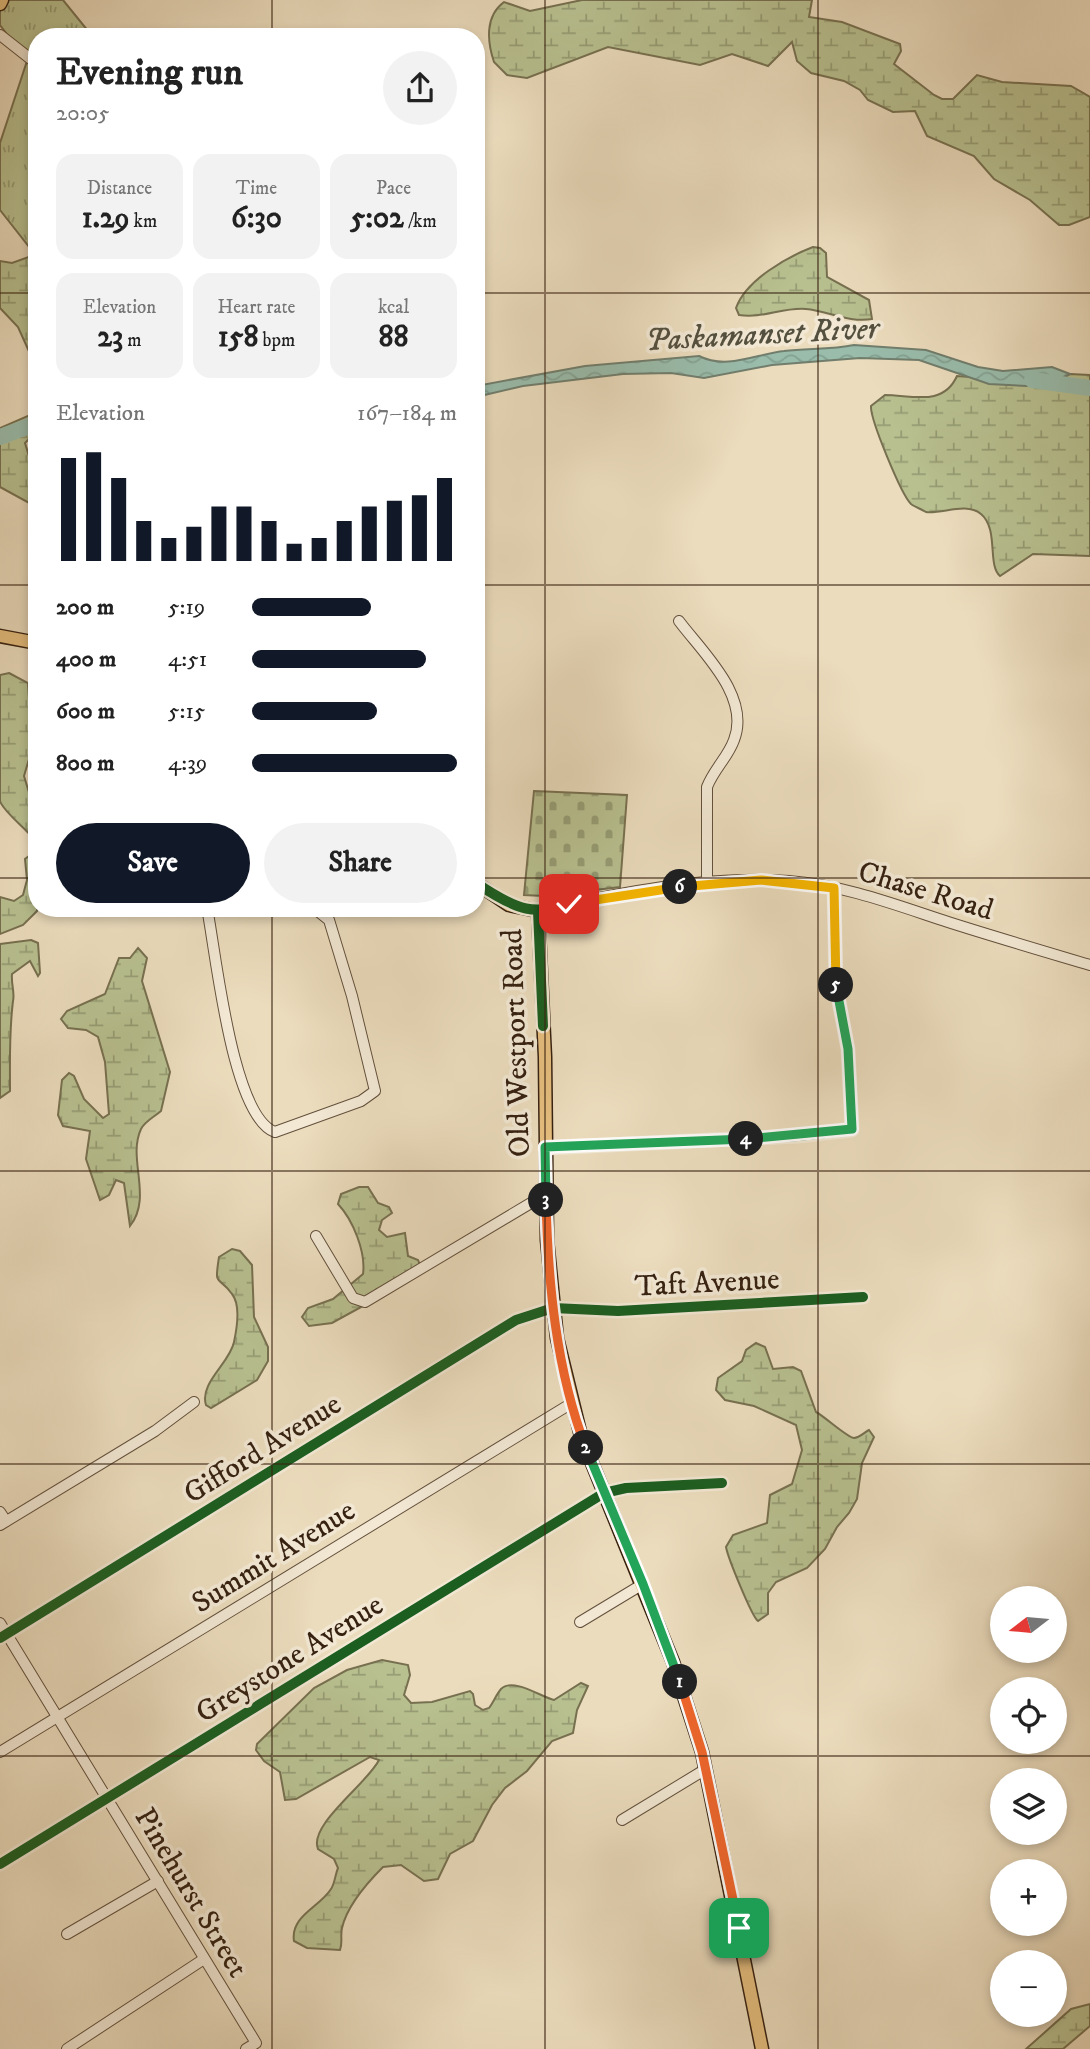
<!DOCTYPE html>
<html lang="en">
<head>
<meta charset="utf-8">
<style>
	body { margin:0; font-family:"IM FELL DW Pica",serif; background:#f2f2f2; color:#222; height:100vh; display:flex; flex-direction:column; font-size:26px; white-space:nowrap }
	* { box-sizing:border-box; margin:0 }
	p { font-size:23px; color:#767676 }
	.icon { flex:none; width:38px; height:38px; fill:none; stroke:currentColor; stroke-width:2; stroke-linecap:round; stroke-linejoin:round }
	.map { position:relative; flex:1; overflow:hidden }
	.details { position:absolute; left:28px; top:28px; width:457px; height:889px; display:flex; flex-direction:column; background:#fff; border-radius:28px; box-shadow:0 4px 10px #0003 }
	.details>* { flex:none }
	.needle { width:46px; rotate:254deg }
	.buttons { position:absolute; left:990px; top:1586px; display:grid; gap:14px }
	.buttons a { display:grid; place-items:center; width:77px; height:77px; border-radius:50%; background:#fff; box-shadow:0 4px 10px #0003; font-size:35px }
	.pin { position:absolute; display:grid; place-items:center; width:60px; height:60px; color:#fff; margin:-30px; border-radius:14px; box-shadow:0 4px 10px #0006 }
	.km { position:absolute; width:35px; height:35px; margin:-18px; border-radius:50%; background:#222; color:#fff; font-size:19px; line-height:35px; text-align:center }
	.round { display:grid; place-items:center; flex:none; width:74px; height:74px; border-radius:37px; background:#f2f2f2 }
	.overview { display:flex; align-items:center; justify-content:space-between; height:119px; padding:0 28px }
	h1 { font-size:38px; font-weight:800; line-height:52px }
	.stats { display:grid; grid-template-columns:repeat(3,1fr); gap:10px; height:119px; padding:7px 28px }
	.stats div { display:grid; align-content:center; border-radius:18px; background:#f2f2f2; text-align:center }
	.stats b { font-size:30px; font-weight:800 }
	.stats small { font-size:19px; font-weight:400 }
	.stats p { font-size:19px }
	.chart { height:196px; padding:14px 28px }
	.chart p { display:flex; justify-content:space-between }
	.chart svg { width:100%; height:126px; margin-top:7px; stroke:#111827; stroke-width:6 }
	.cta { display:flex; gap:14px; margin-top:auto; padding:14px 28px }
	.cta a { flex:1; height:80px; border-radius:42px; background:#111827; color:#fff; font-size:28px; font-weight:800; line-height:80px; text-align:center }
	.cta a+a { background:#f2f2f2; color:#222 }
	ul { padding:0 28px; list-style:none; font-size:23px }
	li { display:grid; grid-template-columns:112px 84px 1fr; align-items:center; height:52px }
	li i { height:18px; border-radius:9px; background:#111827 }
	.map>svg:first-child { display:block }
	.wetland { fill:url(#wetland-marsh); stroke:#777050; stroke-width:2 }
	.cemetery { fill:url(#cemetery-stones); stroke:#777050; stroke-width:2 }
	.park { fill:url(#park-tufts); stroke:#777050; stroke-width:2 }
	.water { fill:url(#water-waves); stroke:#717e6d; stroke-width:2 }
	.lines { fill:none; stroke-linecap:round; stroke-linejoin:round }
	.river { stroke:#99bcab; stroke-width:16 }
	.minor-casing { stroke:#63503c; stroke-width:12 }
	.major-casing { stroke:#362111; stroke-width:15 }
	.minor { stroke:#f2e8d4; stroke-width:10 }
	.major { stroke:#e6be7e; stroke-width:12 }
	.cycleway-casing { stroke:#f2e8d4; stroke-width:15 }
	.cycleway { stroke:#1b5e20; stroke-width:10 }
	.split-1-casing { stroke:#fff; stroke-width:14 }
	.split-2-casing { stroke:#fff; stroke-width:14 }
	.split-3-casing { stroke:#fff; stroke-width:14 }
	.split-4-casing { stroke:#fff; stroke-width:14 }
	.split-5-casing { stroke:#fff; stroke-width:14 }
	.split-6-casing { stroke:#fff; stroke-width:14 }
	.split-7-casing { stroke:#fff; stroke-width:14 }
	.split-1 { stroke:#f0652b; stroke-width:9 }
	.split-2 { stroke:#22a559; stroke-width:9 }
	.split-3 { stroke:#f0652b; stroke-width:9 }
	.split-4 { stroke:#22a559; stroke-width:9 }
	.split-5 { stroke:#22a559; stroke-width:9 }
	.split-6 { stroke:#f5b400; stroke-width:9 }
	.split-7 { stroke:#f5b400; stroke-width:9 }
	.grid { fill:none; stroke:#362111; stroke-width:2; stroke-opacity:0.55 }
	.labels { text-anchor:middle; stroke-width:7; stroke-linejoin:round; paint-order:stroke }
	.street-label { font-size:30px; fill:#362111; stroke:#f2e8d4 }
	.water-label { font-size:32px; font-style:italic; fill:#54503f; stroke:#f2e8d4 }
</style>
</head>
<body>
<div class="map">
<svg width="1090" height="2049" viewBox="0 0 1090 2049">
	<defs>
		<pattern id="wetland-marsh" width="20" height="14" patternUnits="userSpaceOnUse" patternTransform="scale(1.75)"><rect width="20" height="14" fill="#b8c090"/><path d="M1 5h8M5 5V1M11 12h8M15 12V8" fill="none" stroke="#969c74"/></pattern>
		<pattern id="cemetery-stones" width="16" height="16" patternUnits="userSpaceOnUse" patternTransform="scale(1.75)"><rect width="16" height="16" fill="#b8c090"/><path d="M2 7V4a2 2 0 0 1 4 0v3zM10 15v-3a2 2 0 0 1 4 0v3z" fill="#969c74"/></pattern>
		<pattern id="park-tufts" width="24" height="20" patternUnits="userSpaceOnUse" patternTransform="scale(1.75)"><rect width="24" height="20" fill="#b8c090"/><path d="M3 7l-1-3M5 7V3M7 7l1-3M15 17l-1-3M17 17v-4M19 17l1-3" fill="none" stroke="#969c74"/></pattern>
		<pattern id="water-waves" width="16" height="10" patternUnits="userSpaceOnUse" patternTransform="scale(1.75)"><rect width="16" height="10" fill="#99bcab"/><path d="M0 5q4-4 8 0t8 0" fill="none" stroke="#84a192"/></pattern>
	</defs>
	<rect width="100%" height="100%" fill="#ebdcbd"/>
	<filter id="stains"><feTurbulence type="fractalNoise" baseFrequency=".00286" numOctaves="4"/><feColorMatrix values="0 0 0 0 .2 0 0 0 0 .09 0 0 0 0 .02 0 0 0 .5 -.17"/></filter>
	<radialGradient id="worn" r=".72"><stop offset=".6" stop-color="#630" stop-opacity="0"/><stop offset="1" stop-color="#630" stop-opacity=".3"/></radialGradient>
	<g class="wetland">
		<path d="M582,0h230l-3,17 33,5 58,22 1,7 -7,13 40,31 8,4h11l24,-24 25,7 69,4 19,11v120l-21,8h-10l-29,-25 -36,-21 -20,-23 -47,-20 -12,-25 -22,1 -25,-12 -8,-10 -16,-9 -33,-8 -14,-12 -5,-19 -24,24 -36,-12 -32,11 -92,-18 -81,31 -20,-3 -13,-13c-7,-21 -9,-46 10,-60l26,9z"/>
		<path d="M813,247l7,1 6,5 1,24 42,23 3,19c-23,4 -44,-8 -66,-10 -23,-2 -44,10 -67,6l-3,-7c10,-28 51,-51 77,-61z"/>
		<polygon points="37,254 37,369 18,327 0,308 0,261 12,263"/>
		<path d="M1070,374l20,1v181l-57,-2 -33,22c-13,-11 -1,-47 -19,-62 -15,-12 -38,0 -55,-2 -5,-3 -11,-5 -15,-8 -10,-10 -41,-85 -40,-98l14,-11c27,0 58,12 72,-19l96,7z"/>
		<path d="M37,412v19l-12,12c7,23 12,36 12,61h-6l-31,-17v-59z"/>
		<path d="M9,673l19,10 4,66 -8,27 11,36 -3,25c-8,-10 -29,-26 -32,-36v-126z"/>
		<polygon points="33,853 37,863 37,911 23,925 0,934 0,897 14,901 23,895 27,880 25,859"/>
		<path d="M31,940l7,3 2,30 -2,3 -8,-15 -18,13c-1,10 3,19 1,27 -4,31 -3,59 -3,90l-10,7v-154z"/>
		<path d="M138,948l9,10 -5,23 28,91 -9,39c-7,6 -16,10 -20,18 -14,30 12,68 -11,97l-6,-43 -8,-3 -7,15 -9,5 -14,-41 4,-28 -27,-5 -5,-11 4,-35 7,-7 5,3 10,23 19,19 6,-4 -4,-52 -7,-25 -12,-7 -18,-2 -7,-9 6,-8 38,-17 14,-36h11z"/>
		<path d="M359,1187h9l10,16 11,4 3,6 -10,7 -3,10 8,7 18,-4 3,23 10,4 2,5 -24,23 -64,35 -23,3 -7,-9 6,-9 25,-9 30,-25c3,-22 -10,-54 -25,-70l3,-10z"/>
		<path d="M232,1249l8,2 12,14 2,52 14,30v14l-11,19 -46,28 -5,-3c-7,-22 24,-42 28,-63 3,-14 7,-37 -2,-48 -14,-20 -18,-5 -13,-37z"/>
		<path d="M756,1343l9,4 8,22 20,-2 8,4 15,41c8,4 32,26 38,26 5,0 11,-6 15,-8l5,7 -12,26 -5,36 -8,14 -12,14 -12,22 -18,19 -31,14 -8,11v21l-10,7c-6,-4 -30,-63 -32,-74l7,-12 34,-12 3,-28 22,-11 10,-34 -6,-25 -42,-19 -29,-6 -9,-10 2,-12 24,-17 4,-11z"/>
		<path d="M382,1660l26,5 2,10 -6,20 7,8 21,-1 38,-11 3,3 2,11 8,5 6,-2c4,-5 7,-13 12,-19 12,-12 40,8 53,11l27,-17 7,3 -11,24 -4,23 -21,8 -25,30 -22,17 -13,17 -19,36 -23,13 -12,25 -14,2 -23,-16 -18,2c-15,15 -36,39 -41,61 -2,8 1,14 -2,22l-33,-2 -13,-7c-4,-25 26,-34 37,-52 4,-6 4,-14 7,-21l-4,-9 -16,-10c-10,-24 50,-66 61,-89l-9,-3 -74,42 -11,1 -5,-28 -16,-11 -8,-11 1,-6 57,-56 33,-18z"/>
		<polygon points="1090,2004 1090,2026 1063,2049 1026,2049 1071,2009"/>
	</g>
	<polygon class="cemetery" points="534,791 627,795 620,887 544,896 524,895"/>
	<polygon class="park" points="0,0 63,0 93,37 37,37 37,257 0,210 0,143 27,61 0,25"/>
	<path class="water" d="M854,345l72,5 52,17 25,4 49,-4 18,7 -17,9 -26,3 -38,-2 -70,-24 -59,-2 -88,7 -68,13 -33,-5 -48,1 -100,12 -47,11v-11l109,-20 114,-10c28,14 57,-2 85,-5 23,-3 47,-1 70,-6z"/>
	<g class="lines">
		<g class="river">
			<polyline points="1032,380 1090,388"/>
			<polyline points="0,437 37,423"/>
		</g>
		<defs>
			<g id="minor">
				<polyline points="0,35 37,64"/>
				<path d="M679,621c23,31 72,75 55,119 -6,17 -20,29 -27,47v97"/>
				<path d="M207,908c9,45 25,209 68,224l86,-31 14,-10 -23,-95 -23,-76 -15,-12"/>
				<path d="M538,911c80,-18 169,-36 251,-30 55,4 107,24 159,41 47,15 95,29 142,43"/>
				<polyline points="545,1148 798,1136 852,1130 848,1049 836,986 834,888"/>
				<polyline points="316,1236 353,1298 365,1302 546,1194"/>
				<polyline points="0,1512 6,1521"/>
				<polyline points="0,1525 155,1431 194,1402"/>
				<polyline points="580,1622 643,1584"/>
				<polyline points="0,1623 256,2043 246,2049"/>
				<polyline points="0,1638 516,1320 553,1308 618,1311 863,1297"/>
				<polyline points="0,1752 572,1403"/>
				<polyline points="622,1820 706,1769"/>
				<polyline points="0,1864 604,1493 626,1488 722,1483"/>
				<polyline points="67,1934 158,1881"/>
				<polyline points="67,2049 204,1959"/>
			</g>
			<g id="major">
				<polyline points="0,4 2,0"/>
				<polyline points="0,636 37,643"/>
				<polyline points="476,883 509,905 538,911 545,1057 547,1240 557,1338 581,1436 673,1662 702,1752 762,2049"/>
			</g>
		</defs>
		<use href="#minor" class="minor-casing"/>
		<use href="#major" class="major-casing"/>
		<use href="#minor" class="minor"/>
		<use href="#major" class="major"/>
		<defs>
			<g id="cycleway">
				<path d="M476,883c57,38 58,27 121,17"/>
				<polyline points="538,911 543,1026"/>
				<polyline points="545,1148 798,1136 852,1130 848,1049 836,986 834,888"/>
				<polyline points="0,1638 516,1320 553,1308 618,1311 863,1297"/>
				<polyline points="0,1864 604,1493 626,1488 722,1483"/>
			</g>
		</defs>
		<use href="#cycleway" class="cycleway-casing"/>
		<use href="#cycleway" class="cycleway"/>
	</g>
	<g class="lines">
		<defs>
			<polyline id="split-1" points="680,1682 702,1752 739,1928"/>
			<polyline id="split-2" points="586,1448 643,1584 680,1682"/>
			<path id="split-3" d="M546,1200c2,83 10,170 40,248"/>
			<polyline id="split-4" points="546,1200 545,1147 746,1139"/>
			<polyline id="split-5" points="746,1139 852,1129 848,1049 836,985"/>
			<polyline id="split-6" points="680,887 761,880 834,888 836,985"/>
			<polyline id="split-7" points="569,904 680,887"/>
		</defs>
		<use href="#split-1" class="split-1-casing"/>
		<use href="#split-2" class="split-2-casing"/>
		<use href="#split-3" class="split-3-casing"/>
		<use href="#split-4" class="split-4-casing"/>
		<use href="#split-5" class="split-5-casing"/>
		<use href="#split-6" class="split-6-casing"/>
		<use href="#split-7" class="split-7-casing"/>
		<use href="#split-1" class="split-1"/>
		<use href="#split-2" class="split-2"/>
		<use href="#split-3" class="split-3"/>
		<use href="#split-4" class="split-4"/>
		<use href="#split-5" class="split-5"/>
		<use href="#split-6" class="split-6"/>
		<use href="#split-7" class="split-7"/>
	</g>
	<path class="grid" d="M272,0v37M545,0v2049M818,0v2049M0,293h37M476,293h614M0,585h37M476,585h614M0,878h37M476,878h614M272,908v1141M0,1171h1090M0,1464h1090M0,1756h1090"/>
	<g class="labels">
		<g class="street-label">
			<text transform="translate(926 890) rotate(17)" y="10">Chase Road</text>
			<text transform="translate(515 1043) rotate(-92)" y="10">Old Westport Road</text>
			<text transform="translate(707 1282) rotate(-3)" y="10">Taft Avenue</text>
			<text transform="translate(262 1448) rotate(-32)" y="10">Gifford Avenue</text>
			<text transform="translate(273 1556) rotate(-32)" y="10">Summit Avenue</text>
			<text transform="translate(289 1658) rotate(-32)" y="10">Greystone Avenue</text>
			<text transform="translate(192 1892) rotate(59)" y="10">Pinehurst Street</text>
		</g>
		<g class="water-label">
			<text transform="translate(762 333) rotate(-3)" y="11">Paskamanset River</text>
		</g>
	</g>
	<rect width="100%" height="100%" filter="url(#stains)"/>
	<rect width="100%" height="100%" fill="url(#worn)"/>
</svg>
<div class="buttons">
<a><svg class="needle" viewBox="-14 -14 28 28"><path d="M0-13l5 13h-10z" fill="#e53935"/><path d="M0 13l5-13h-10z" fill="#767676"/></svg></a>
<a><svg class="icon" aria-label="locate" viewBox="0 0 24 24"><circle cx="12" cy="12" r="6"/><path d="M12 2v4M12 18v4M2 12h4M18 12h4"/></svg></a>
<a><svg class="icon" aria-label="layers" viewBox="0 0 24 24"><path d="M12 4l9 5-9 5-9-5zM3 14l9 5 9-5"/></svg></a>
<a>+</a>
<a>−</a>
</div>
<div class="pin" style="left:739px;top:1928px;background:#1e9e55"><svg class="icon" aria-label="arrive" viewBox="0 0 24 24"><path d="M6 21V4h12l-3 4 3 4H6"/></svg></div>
<div class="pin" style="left:569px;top:904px;background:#d93025"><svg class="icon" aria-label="check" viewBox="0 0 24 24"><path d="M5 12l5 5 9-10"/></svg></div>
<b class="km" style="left:680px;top:1682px">1</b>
<b class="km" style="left:586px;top:1448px">2</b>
<b class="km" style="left:546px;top:1200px">3</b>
<b class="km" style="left:746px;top:1139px">4</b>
<b class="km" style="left:836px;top:985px">5</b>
<b class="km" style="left:680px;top:887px">6</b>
<section class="details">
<div class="overview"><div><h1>Evening run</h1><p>20:05</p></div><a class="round"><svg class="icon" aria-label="share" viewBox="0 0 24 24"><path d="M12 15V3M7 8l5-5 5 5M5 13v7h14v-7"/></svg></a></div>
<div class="stats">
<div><p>Distance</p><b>1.29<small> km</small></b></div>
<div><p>Time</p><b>6:30</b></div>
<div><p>Pace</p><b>5:02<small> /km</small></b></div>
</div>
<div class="stats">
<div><p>Elevation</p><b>23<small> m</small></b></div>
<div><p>Heart rate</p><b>158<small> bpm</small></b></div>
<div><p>kcal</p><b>88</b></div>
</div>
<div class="chart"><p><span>Elevation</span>167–184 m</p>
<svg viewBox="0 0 160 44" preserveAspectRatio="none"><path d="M5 44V8M15 44V6M25 44V15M35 44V30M45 44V36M55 44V32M65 44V25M75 44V25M85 44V30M95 44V38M105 44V36M115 44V30M125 44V25M135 44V23M145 44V21M155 44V15"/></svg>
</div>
<ul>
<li><b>200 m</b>5:19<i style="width:58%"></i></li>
<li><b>400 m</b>4:51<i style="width:85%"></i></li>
<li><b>600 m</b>5:15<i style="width:61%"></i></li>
<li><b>800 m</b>4:39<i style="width:100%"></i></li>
</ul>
<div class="cta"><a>Save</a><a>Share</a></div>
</section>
</div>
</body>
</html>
